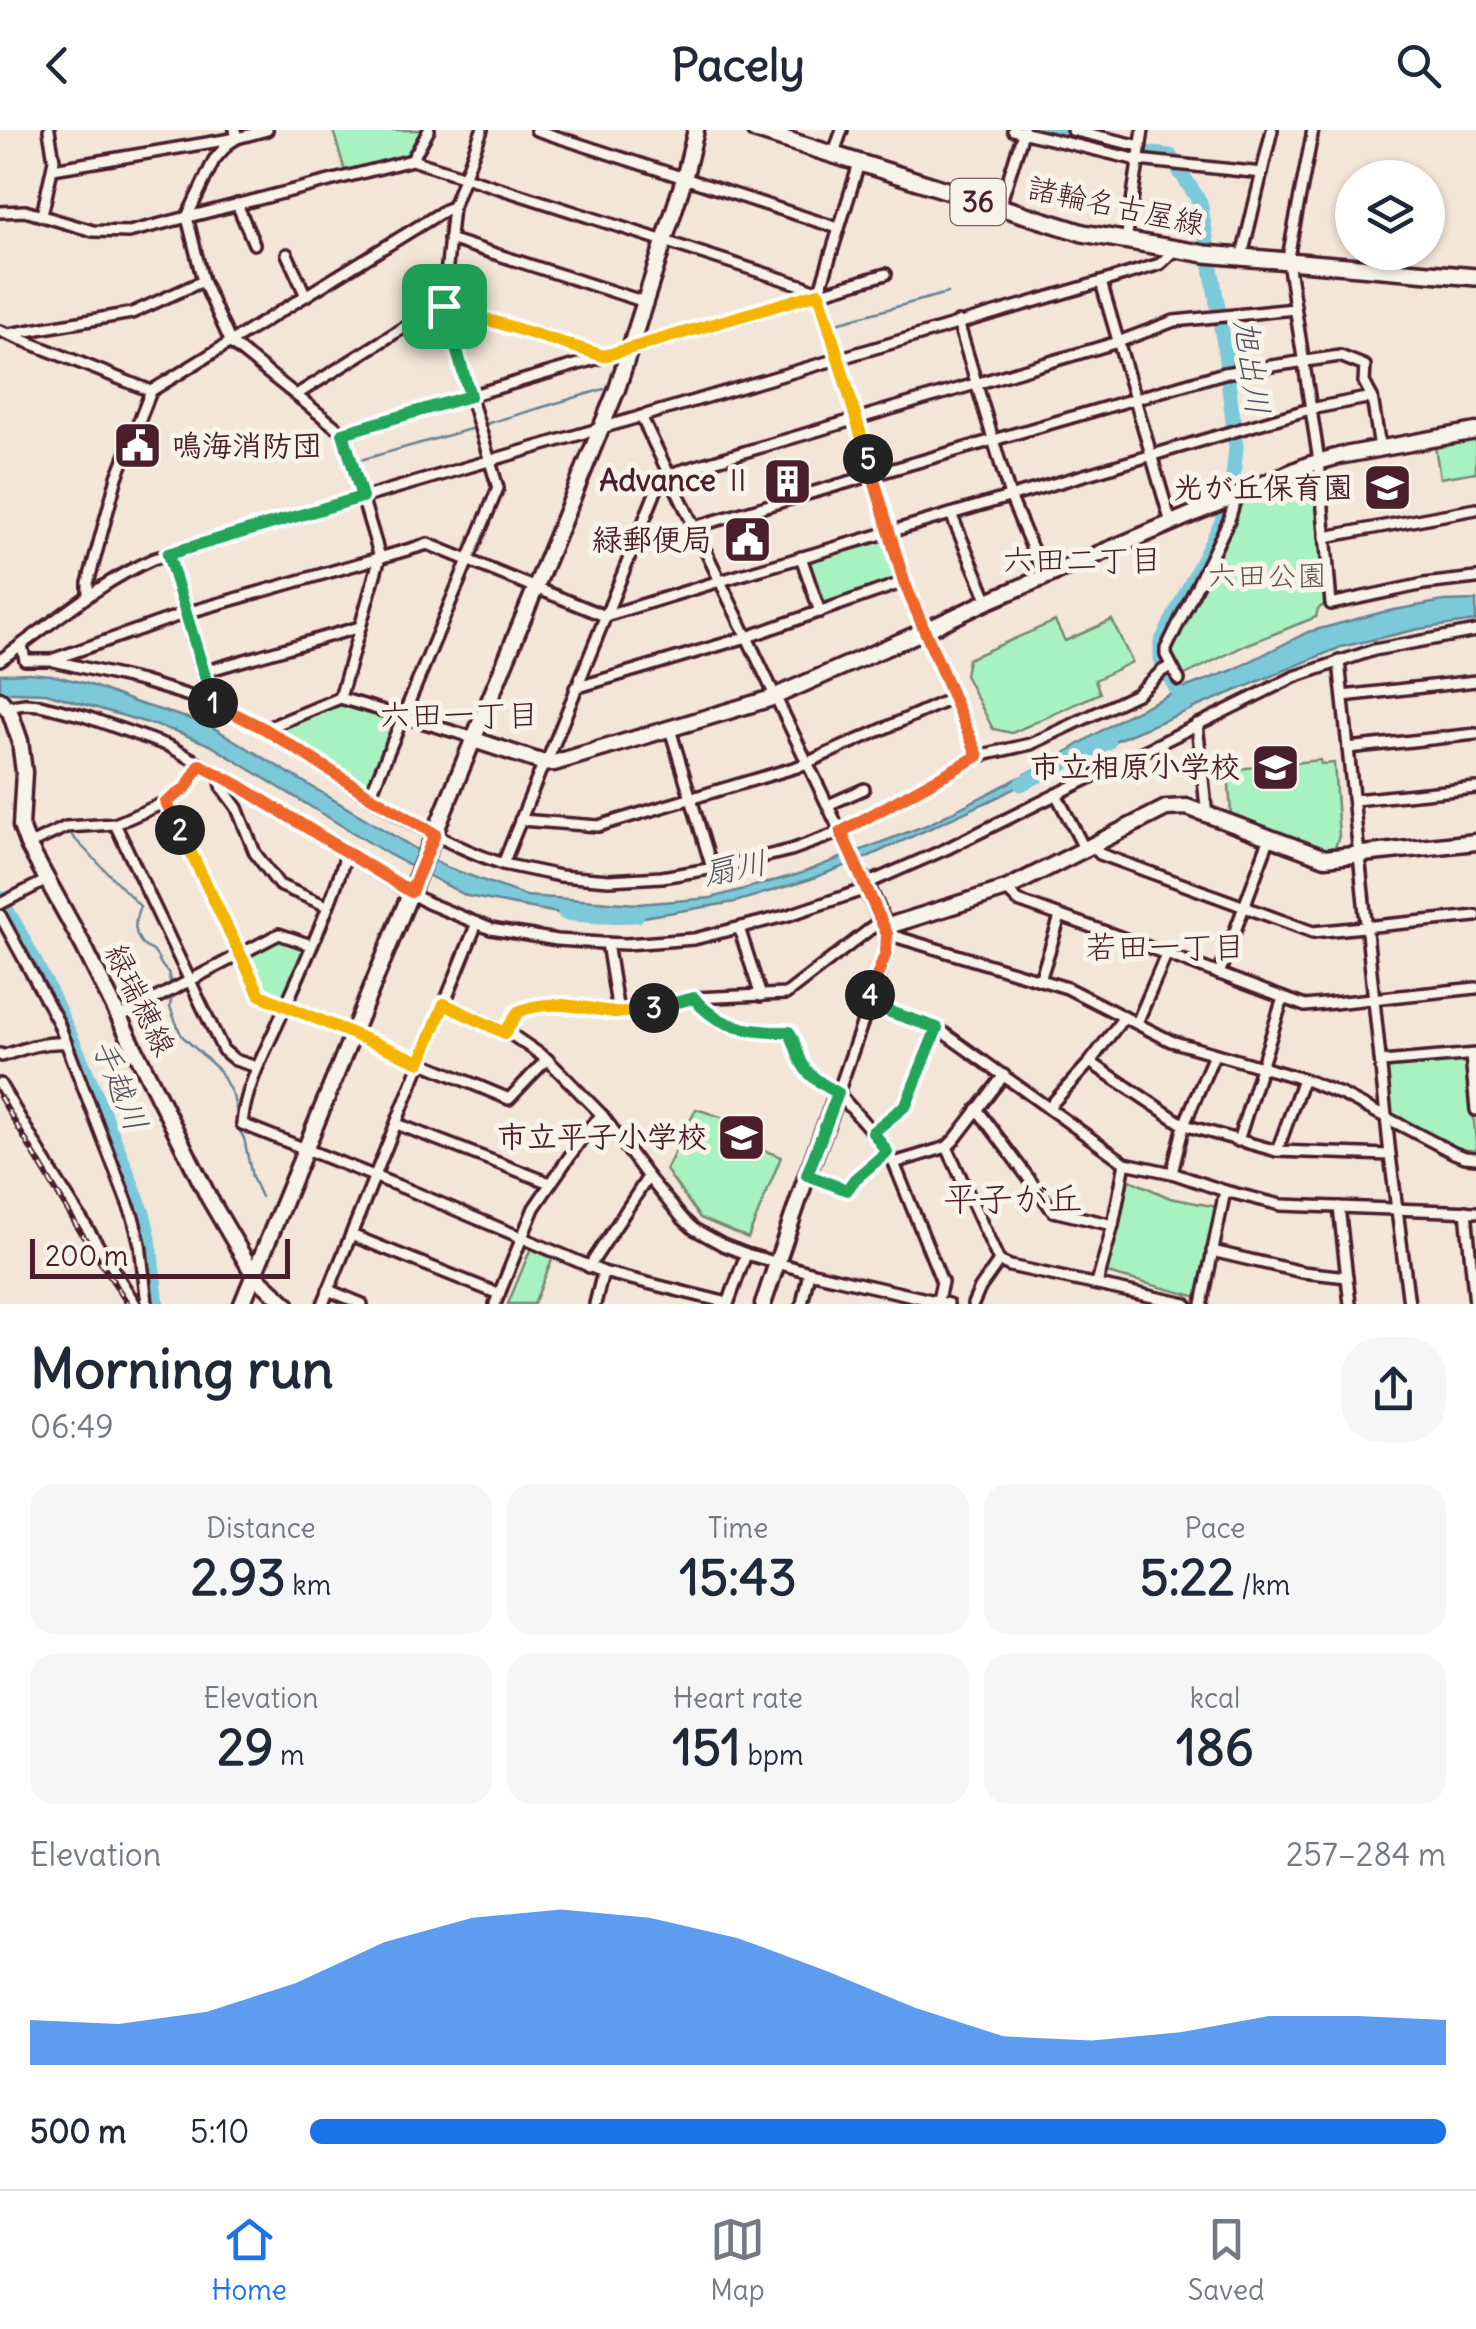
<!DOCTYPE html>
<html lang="en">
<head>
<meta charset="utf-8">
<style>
	body { margin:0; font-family:Delius,"Klee One",sans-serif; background:#f6f6f7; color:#1f2937; height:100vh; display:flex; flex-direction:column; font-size:38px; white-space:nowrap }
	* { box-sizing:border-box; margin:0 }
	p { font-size:32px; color:#747a83 }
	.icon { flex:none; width:55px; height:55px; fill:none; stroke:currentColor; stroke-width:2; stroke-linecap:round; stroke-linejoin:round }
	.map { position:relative; height:1174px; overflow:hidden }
	.side { display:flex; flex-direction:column; background:#fff; flex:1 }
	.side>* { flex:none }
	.controls { position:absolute; left:1335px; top:30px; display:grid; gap:20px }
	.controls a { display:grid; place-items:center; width:110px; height:110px; border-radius:50%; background:#fff; box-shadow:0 2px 8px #0004; font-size:50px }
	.scale { position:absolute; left:30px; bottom:25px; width:260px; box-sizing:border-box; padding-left:10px; border:5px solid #4a1f2b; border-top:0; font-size:28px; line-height:35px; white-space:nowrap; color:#4a1f2b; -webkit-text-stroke:8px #f7f3e8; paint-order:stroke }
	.pin { position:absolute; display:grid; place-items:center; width:85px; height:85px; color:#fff; margin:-42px; border-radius:20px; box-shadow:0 5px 15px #0006 }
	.km { position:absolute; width:50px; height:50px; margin:-25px; border-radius:50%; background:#222; color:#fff; font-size:28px; line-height:50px; text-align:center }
	.round { display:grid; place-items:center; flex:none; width:105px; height:105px; border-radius:40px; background:#f6f6f7 }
	.head { display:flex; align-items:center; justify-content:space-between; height:170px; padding:0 30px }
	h1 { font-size:55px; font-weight:700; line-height:75px }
	.figures { display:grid; grid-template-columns:repeat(3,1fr); gap:15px; height:170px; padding:10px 30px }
	.figures div { display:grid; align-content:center; border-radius:25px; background:#f6f6f7; text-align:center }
	.figures b { font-size:50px; font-weight:700 }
	.figures small { font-size:28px; font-weight:400 }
	.figures p { font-size:28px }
	.chart { height:280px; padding:20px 30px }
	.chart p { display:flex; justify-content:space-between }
	.chart svg { width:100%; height:180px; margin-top:10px; fill:#1a73e8; opacity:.7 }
	ul { padding:0 30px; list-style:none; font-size:32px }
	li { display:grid; grid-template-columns:160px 120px 1fr; align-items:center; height:75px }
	li i { height:25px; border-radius:12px; background:#1a73e8 }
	header { display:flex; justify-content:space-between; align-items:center; height:130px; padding:0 30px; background:#fff; font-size:45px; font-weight:700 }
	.menu { display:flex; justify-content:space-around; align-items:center; height:140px; border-top:2px solid #e0e1e3; background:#fff; font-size:28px; color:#747a83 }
	.menu a { display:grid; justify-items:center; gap:5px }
	.menu .selected { color:#1a73e8 }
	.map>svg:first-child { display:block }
	.green { fill:#a8f2c1; stroke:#798876; stroke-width:2.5 }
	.water { fill:#7bc9da; stroke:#678594; stroke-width:2.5 }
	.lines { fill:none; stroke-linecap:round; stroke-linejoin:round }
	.stream { stroke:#678594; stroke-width:2.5 }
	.river { stroke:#7bc9da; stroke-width:15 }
	.street-casing { stroke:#4a1f2b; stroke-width:16 }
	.secondary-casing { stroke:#4a1f2b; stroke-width:21 }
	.primary-casing { stroke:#4a1f2b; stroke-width:22 }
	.street { stroke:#f7f3e8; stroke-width:9 }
	.secondary { stroke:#f7f3e8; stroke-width:14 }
	.primary { stroke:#f7f3e8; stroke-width:15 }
	.rail-casing { stroke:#4a1f2b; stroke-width:6 }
	.rail { stroke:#f7f3e8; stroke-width:2.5; stroke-dasharray:8; stroke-linecap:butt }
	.split-1-casing { stroke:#fff; stroke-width:20 }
	.split-2-casing { stroke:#fff; stroke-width:20 }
	.split-3-casing { stroke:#fff; stroke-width:20 }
	.split-4-casing { stroke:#fff; stroke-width:20 }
	.split-5-casing { stroke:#fff; stroke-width:20 }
	.split-6-casing { stroke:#fff; stroke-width:20 }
	.split-1 { stroke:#22a559; stroke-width:12 }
	.split-2 { stroke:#f0652b; stroke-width:12 }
	.split-3 { stroke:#f5b400; stroke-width:12 }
	.split-4 { stroke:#22a559; stroke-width:12 }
	.split-5 { stroke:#f0652b; stroke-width:12 }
	.split-6 { stroke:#f5b400; stroke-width:12 }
	.labels { text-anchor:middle; stroke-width:10; stroke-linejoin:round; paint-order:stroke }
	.shield { fill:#f7f3e8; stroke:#7e5f64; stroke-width:2.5 }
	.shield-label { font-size:28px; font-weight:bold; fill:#4a1f2b }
	.street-label { font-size:30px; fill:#4a1f2b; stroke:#f7f3e8 }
	.poi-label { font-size:30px; font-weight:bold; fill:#4a1f2b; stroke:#f7f3e8; text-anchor:end }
	.park-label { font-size:30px; fill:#625450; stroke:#f7f3e8 }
	.water-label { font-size:32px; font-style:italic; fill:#595260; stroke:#f7f3e8 }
	.neighbourhood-label { font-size:32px; fill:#4a1f2b; stroke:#f7f3e8 }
	.quarter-label { font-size:35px; fill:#4a1f2b; stroke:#f7f3e8 }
</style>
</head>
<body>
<header><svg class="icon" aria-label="back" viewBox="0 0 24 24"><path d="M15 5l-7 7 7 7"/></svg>Pacely<svg class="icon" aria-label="search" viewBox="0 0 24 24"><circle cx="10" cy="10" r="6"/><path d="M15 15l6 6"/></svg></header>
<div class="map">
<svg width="1476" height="1174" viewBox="0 0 1476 1174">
	<rect width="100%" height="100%" fill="#f3e5d8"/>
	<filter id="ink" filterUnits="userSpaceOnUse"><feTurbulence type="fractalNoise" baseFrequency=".01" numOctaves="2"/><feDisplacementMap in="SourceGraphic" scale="20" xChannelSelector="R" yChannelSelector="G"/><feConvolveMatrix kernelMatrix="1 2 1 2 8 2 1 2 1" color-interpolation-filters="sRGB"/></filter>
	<g filter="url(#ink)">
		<g class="green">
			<polygon points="333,0 423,0 405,26 345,41"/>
			<polygon points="1473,310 1476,312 1476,342 1440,348 1435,316"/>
			<polygon points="1309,344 1315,358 1325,474 1318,479 1316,487 1246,515 1185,545 1179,544 1172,532 1169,519 1229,398 1239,373"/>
			<polygon points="882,408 886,411 897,448 895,451 824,476 820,474 806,434 808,430"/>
			<polygon points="1112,490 1132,532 1095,550 1100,563 1012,603 993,599 965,545 968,529 1055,491 1065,511"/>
			<polygon points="338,574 393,590 395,594 369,657 366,658 281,604 282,598"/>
			<polygon points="1320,630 1321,634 1334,633 1339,706 1335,717 1323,719 1231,684 1228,640"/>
			<polygon points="280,809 303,815 304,819 284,867 279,867 261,860 246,828 247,825"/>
			<polygon points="1464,930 1468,933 1476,1012 1476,1022 1472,1026 1467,1025 1394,990 1390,980 1386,942 1389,938"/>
			<polygon points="696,979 743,994 748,1004 746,1013 781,1027 748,1108 700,1088 666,1040"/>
			<polygon points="1128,1049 1170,1068 1217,1077 1198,1167 1107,1143"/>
			<polygon points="531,1118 553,1127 534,1174 508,1174"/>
		</g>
		<polygon class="water" points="1476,470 1476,491 1419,499 1341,517 1066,631 996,668 863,729 808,750 735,772 644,787 558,783 467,766 388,724 210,615 178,602 46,563 12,562 0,565 0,544 29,543 51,545 88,554 137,573 207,594 446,737 526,766 638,774 711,768 799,744 929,694 1055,629 1125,586 1184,558 1233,540 1308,502 1383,482 1444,471"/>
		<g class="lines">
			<g class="stream">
				<polyline points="833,194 947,163"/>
				<polyline points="482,295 604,259"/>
				<polyline points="357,331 474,298"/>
				<path d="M72,706l68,70c-6,15 -8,28 5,41 3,2 6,2 8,4 8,8 5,14 15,21l3,13"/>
				<polyline points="172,863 170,877 181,905 220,941 233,966 237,983 236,995 244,1008 252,1047 261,1067"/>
			</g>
			<g class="river">
				<polyline points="1044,0 1135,22 1170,26 1200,72 1224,214 1236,318 1232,357 1222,392 1161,513 1161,530 1184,574"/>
				<polyline points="1021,654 1108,612"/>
				<path d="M0,768c59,101 102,209 144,318l5,23 8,65"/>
				<polyline points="565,783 600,786 637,785"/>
			</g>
			<defs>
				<g id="street">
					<polyline points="235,0 237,8 267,0"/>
					<polyline points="536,0 838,98"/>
					<polyline points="1013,0 1138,30 1262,43"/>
					<polyline points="1072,0 1140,16"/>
					<polyline points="836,17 842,0"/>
					<polyline points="412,30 804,156 818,163"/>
					<path d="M53,39l184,-31 -9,6 -14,16 -27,57 16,64 28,62 112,90 37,124 -40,141 -75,31c76,49 152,106 238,135"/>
					<polyline points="237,74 254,114"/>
					<polyline points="999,78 1024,0"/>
					<polyline points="0,82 25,81 93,101 129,102 412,30 429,0"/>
					<polyline points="42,85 54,30 49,0"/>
					<polyline points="449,109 645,172"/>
					<polyline points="1126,111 1143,0"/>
					<polyline points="1289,122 1313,0"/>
					<polyline points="287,124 306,166"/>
					<polyline points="1242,126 1272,0"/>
					<polyline points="1288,131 1319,331 1331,474 1424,454 1476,448"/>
					<polyline points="1101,152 1171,393"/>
					<polyline points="958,192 1010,366 1044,447"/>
					<polyline points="0,201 151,261"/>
					<polyline points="9,204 132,183 203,151"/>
					<polyline points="296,265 435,178 443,175 601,225"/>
					<polyline points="641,286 720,451 889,402 819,163 859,34"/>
					<polyline points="343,303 886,144"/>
					<polyline points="951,384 988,471"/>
					<polyline points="694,397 1224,243 1340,226 1365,236 1364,252 1372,267 1380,318"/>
					<polyline points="1325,407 1476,379"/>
					<polyline points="168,424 212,573"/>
					<polyline points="801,427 820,482"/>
					<polyline points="88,465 88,453 117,347 151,261 445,80 453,77"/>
					<polyline points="22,515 25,530 51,530 186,483 428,414 605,486 720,451 863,749"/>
					<path d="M0,530c51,-35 96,-76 153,-101l948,-277 59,-18 16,-15"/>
					<polyline points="54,531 141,551 212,573 265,599"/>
					<polyline points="1339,531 1390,1025 1409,1174"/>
					<polyline points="1171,536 1162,541 1137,564 1031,614 978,626 841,702 791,720 721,737 662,747 609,750 560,746 503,734 540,642 550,624 658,356 666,345 1118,212 1174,191 1295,179"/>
					<polyline points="203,542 360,497"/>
					<polyline points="1179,550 1166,525 1166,519 1229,390 1236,367"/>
					<polyline points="575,558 747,507 904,452"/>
					<polyline points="1343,566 1476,551"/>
					<polyline points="340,568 465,605 474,610"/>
					<polyline points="4,577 25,574 40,575 84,586 169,616 238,655 403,759 428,773 491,799 557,810 601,813 626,814 694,809 789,785 860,761 873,751 946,719 1294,547 1374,520 1476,501"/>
					<polyline points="1197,594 1207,686"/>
					<polyline points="670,599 712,738"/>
					<polyline points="1348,618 1476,604"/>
					<polyline points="978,626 904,452 889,402 1310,279 1372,267"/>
					<polyline points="219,645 223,659 237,678 255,723 279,755 327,776"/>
					<polyline points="1056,664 1085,720"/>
					<polyline points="370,666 498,358 443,175 453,77 482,0"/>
					<polyline points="1354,670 1476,658"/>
					<polyline points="166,672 260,865 509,969 547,929"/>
					<polyline points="828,675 864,659"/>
					<polyline points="520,690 598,696 797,637 953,568"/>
					<polyline points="115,694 223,920 235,930 257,937"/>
					<polyline points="28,715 66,697 115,694 166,672 186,658 200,635"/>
					<polyline points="1093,716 1100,724 1313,802 1476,786"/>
					<path d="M346,724c-14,49 -40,106 -61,153 -16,38 -39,75 -43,117l167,66 194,82 125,31"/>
					<polyline points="1006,759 1018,771 1137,813 1305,876 1476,858"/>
					<polyline points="0,774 47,750"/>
					<polyline points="0,785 58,892 133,1087 140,1114 147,1174"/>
					<polyline points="739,798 761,866"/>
					<polyline points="887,804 1067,858 1171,911 1303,949 1343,965 1454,1023 1465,1027 1476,1028"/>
					<polyline points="607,813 618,882"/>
					<polyline points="1219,844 1270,707"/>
					<polyline points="1040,850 1060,787"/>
					<path d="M694,868c23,30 59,35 95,34l14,35 12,12 23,14 44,50 12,20 48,119 -5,22"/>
					<polyline points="445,874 512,905 547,929 602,985 648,1047 683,1089 694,1099 723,1115 746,1124 809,1142 948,1174"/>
					<polyline points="867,874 937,898 1125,1033 1172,1043 1225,1061 1281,1075 1476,1082"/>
					<polyline points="118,888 279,804 311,815"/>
					<polyline points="1137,893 1166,825"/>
					<polyline points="505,903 518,881 543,875 574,875 618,882 648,880 694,868 786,864 874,796 883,793"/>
					<path d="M0,924l2,2c21,-7 41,-15 64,-13"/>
					<polyline points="1471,925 1476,980"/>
					<polyline points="1090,932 1184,995 1277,1021 1390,1025"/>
					<polyline points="1382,932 1476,924"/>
					<polyline points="0,954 51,1041 135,1174"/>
					<polyline points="838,963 887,822 885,799"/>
					<polyline points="1048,978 1090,932 1124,887"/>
					<polyline points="977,979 1053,1081 1113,1095"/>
					<polyline points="397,994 550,1053"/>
					<polyline points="873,1002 906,975 937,898"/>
					<polyline points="1238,1011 1283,868"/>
					<polyline points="947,1017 999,1131"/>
					<polyline points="1277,1021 1303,949"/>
					<polyline points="894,1033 947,1017 955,1009 1004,945"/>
					<polyline points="1172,1043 1184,995 1214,925"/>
					<polyline points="807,1045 847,1060 855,1049 887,1021"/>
					<polyline points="1339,1077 1350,1174"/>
					<polyline points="1466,1081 1475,1174"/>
					<polyline points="351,1105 499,1164"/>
					<polyline points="1212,1121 1302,1142 1347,1147"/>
					<polyline points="589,1137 648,1047"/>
					<polyline points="1097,1154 1113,1095 1125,1033"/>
					<polyline points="328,1160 362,1174"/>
					<polyline points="323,1174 477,793"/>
					<polyline points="495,1174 534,1078 589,998 602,985"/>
					<polyline points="595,1174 603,1142"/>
					<polyline points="728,1174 746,1124"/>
					<polyline points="802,1174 809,1142"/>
					<polyline points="973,1174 980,1158 999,1131 1010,1136 1186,1174"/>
					<polyline points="1202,1174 1225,1061"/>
				</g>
				<g id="secondary">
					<polyline points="0,570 10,582 20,611 24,642 21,696 28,715 84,817 209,1068 254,1145 286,1174"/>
					<polyline points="474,610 544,633 554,633 769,569 924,501 988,471 1308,335 1339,326 1476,301"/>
					<polyline points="863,749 885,797 1006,759 1166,678 1187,677 1325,728 1476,712"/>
					<polyline points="242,1174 617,259 684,49 696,0"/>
					<polyline points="763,1174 807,1045 838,963"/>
				</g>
				<polyline id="primary" points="755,0 1083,103 1205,124 1476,147"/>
			</defs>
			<use href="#street" class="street-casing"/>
			<use href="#secondary" class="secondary-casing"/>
			<use href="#primary" class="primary-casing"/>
			<use href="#street" class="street"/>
			<use href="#secondary" class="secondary"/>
			<use href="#primary" class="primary"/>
			<defs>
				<polyline id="rail" points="0,967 78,1098 128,1174"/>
			</defs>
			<use href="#rail" class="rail-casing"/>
			<use href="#rail" class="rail"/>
		</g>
	</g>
	<g class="lines" filter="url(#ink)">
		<defs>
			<polyline id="split-1" points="213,573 168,424 362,367 343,303 470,266 444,176"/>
			<polyline id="split-2" points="180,700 166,672 186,658 200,635 238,655 411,762 435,704 370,666 265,599 213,573"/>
			<path id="split-3" d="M180,700l80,165 160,67 24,-58 61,29 13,-21c31,-14 64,-4 96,0 12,1 27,-1 40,-4"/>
			<path id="split-4" d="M654,878l40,-10c23,30 59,35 95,34 7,11 8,23 14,33 7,13 23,21 35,28l-31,82 40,15 8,-11 32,-27 -14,-20 33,-27 31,-77 -70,-24 3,-9"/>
			<polyline id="split-5" points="868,329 904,452 978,626 841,702 887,804 886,822 870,865"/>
			<polyline id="split-6" points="444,176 604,226 819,163 868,329"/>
		</defs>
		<use href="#split-1" class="split-1-casing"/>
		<use href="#split-2" class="split-2-casing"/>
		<use href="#split-3" class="split-3-casing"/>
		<use href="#split-4" class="split-4-casing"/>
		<use href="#split-5" class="split-5-casing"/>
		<use href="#split-6" class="split-6-casing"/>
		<use href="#split-1" class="split-1"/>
		<use href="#split-2" class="split-2"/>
		<use href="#split-3" class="split-3"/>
		<use href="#split-4" class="split-4"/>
		<use href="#split-5" class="split-5"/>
		<use href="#split-6" class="split-6"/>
	</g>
	<defs>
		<symbol id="civic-square" viewBox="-11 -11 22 22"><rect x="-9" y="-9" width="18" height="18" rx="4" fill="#4a1f2b" stroke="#f7f3e8"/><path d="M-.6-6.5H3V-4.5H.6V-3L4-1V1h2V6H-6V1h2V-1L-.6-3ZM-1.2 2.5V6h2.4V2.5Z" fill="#fff"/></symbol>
		<symbol id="building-square" viewBox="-11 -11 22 22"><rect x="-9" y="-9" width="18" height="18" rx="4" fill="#4a1f2b" stroke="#f7f3e8"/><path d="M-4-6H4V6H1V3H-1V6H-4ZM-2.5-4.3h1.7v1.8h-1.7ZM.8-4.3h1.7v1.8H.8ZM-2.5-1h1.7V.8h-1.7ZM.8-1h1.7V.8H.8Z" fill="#fff"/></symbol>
		<symbol id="school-square" viewBox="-11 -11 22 22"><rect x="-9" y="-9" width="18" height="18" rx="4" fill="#4a1f2b" stroke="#f7f3e8"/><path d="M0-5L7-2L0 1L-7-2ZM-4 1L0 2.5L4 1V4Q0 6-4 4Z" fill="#fff"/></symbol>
	</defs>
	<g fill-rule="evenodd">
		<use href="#civic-square" x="110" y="288" width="55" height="55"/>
		<use href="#building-square" x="760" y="324" width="55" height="55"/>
		<use href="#school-square" x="1360" y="330" width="55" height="55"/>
		<use href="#civic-square" x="720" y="382" width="55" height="55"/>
		<use href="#school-square" x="1248" y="610" width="55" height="55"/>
		<use href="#school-square" x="714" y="980" width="55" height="55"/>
	</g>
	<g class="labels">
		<rect class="shield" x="950.5" y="49" width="55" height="46" rx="8"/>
		<g class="shield-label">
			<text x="978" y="82">36</text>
		</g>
		<g class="street-label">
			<text transform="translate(1116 76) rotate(12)" y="10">諸輪名古屋線</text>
			<text transform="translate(140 870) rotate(64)" y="10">緑瑞穂線</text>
		</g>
		<g class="poi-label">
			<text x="172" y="326" text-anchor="start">鳴海消防団</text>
			<text x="753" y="361">Advance Ⅱ</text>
			<text x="1353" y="368">光が丘保育園</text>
			<text x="712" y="420">緑郵便局</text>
			<text x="1240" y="647">市立相原小学校</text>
			<text x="707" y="1017">市立平子小学校</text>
		</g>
		<g class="park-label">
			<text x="1267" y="456">六田公園</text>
		</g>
		<g class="water-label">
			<text transform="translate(1252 237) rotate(82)" y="11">旭出川</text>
			<text transform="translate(735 738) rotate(-11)" y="11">扇川</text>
			<text transform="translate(120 955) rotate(68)" y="11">手越川</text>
		</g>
		<g class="neighbourhood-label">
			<text x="1082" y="441">六田二丁目</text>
			<text x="459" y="596">六田一丁目</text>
			<text x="1165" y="828">若田一丁目</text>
		</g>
		<g class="quarter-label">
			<text x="1013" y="1081">平子が丘</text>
		</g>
	</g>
</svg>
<div class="controls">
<a><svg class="icon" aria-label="layers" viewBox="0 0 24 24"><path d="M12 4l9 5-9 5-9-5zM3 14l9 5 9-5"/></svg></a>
</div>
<div class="scale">200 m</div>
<div class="pin" style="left:444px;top:176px;background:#1e9e55"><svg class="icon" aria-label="arrive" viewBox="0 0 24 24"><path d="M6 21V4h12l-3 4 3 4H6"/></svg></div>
<b class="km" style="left:213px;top:573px">1</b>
<b class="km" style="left:180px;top:700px">2</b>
<b class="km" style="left:654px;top:878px">3</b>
<b class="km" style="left:870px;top:865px">4</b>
<b class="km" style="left:868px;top:329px">5</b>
</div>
<section class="side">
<div class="head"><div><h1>Morning run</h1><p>06:49</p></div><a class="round"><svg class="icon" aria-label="share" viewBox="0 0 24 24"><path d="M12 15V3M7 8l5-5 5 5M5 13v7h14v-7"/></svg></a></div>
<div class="figures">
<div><p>Distance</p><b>2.93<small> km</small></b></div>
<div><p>Time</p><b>15:43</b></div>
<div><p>Pace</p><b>5:22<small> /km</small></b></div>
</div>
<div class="figures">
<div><p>Elevation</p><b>29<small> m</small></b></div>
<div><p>Heart rate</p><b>151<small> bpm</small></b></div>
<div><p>kcal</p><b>186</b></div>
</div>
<div class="chart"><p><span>Elevation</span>257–284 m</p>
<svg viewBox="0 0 160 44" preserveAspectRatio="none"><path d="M0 44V33L10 34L20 31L30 24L40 14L50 8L60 6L70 8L80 13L90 21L100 30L110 37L120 38L130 36L140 32L150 32L160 33V44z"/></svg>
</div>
<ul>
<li><b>500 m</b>5:10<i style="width:100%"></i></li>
</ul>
</section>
<nav class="menu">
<a class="selected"><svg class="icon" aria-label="home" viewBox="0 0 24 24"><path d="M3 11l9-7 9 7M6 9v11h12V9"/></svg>Home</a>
<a><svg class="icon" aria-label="map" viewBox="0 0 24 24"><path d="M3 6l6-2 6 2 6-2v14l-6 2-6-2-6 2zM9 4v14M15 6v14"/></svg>Map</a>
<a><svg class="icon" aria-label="saved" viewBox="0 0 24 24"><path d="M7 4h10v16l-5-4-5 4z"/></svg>Saved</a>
</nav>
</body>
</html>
